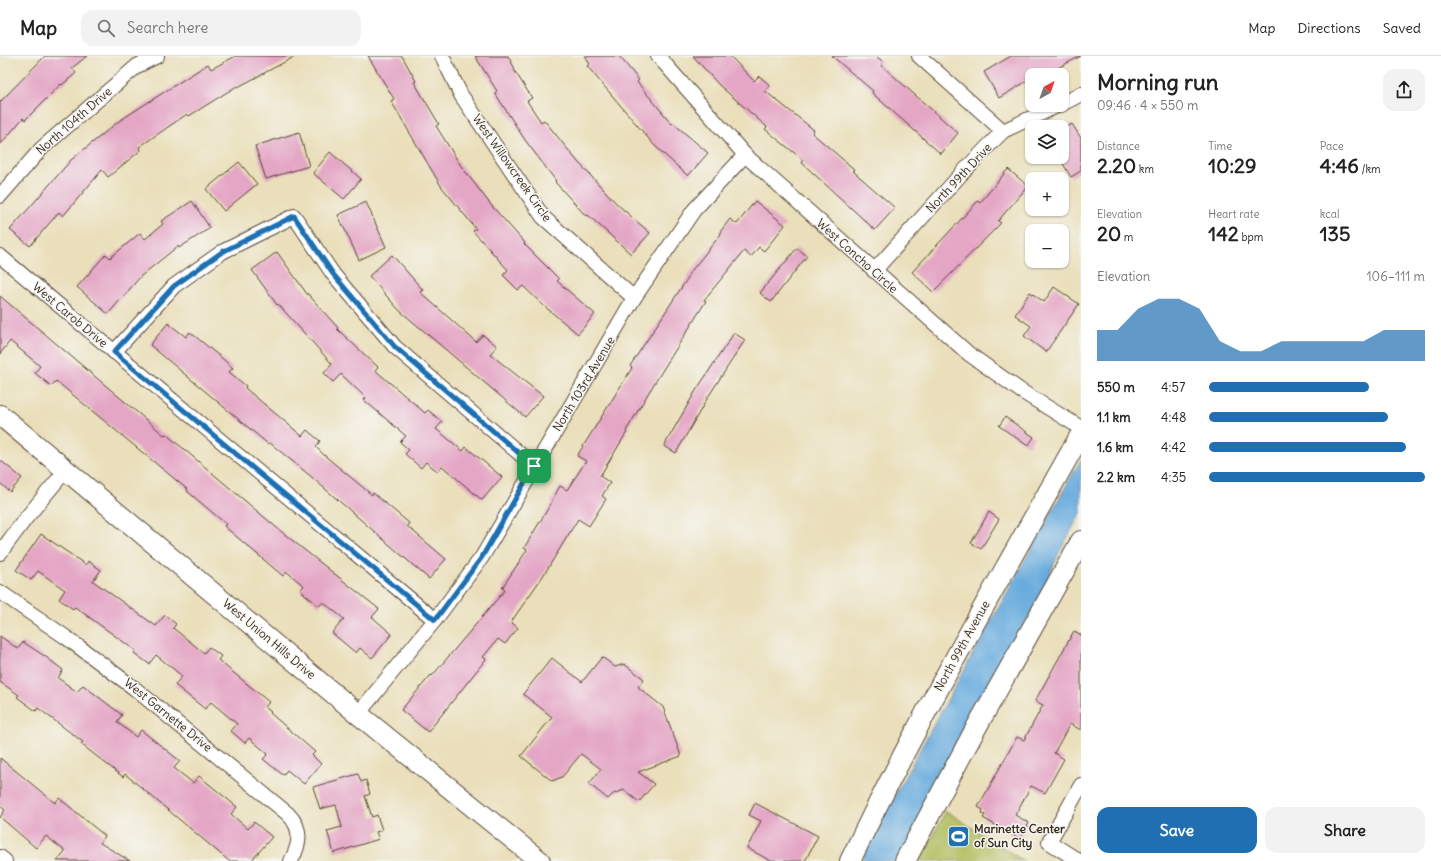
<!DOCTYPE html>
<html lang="en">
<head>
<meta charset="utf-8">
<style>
	body { margin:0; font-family:Delius,sans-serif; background:#f2f2f2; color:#222; height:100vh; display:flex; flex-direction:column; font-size:15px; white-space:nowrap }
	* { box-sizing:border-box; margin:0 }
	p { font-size:13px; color:#767676 }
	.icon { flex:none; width:22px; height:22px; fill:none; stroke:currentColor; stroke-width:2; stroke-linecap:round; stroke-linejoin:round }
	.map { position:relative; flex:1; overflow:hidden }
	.panel { display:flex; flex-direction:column; background:#fff; width:360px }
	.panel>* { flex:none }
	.needle { width:26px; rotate:40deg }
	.controls { position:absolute; left:1025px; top:12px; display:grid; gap:8px }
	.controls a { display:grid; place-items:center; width:44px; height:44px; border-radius:8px; background:#fff; box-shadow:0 1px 3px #0004; font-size:20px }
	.pin { position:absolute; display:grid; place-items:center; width:34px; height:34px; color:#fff; margin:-17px; border-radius:8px; box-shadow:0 2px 6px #0006 }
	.round { display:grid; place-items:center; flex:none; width:42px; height:42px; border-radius:12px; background:#f2f2f2 }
	.overview { display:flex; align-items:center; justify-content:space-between; height:68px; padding:0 16px }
	h1 { font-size:22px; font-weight:800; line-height:30px }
	.stats { display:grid; grid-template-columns:repeat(3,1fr); gap:6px; height:68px; padding:4px 16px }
	.stats div { display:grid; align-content:center }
	.stats b { font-size:20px; font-weight:800 }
	.stats small { font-size:11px; font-weight:400 }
	.stats p { font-size:11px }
	.chart { height:112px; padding:8px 16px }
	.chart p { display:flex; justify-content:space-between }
	.chart svg { width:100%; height:72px; margin-top:4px; fill:#1f6fb2; opacity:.7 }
	.primary-button { display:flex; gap:8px; margin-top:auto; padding:8px 16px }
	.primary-button a { flex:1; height:46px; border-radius:12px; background:#1f6fb2; color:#fff; font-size:16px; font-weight:800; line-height:46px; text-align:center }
	.primary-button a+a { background:#f2f2f2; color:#222 }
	ul { padding:0 16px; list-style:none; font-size:13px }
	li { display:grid; grid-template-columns:64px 48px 1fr; align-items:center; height:30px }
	li i { height:10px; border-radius:5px; background:#1f6fb2 }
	header { display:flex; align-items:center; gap:24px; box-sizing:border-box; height:56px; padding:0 20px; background:#fff; border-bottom:1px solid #e0e0e0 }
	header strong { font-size:19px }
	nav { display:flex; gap:22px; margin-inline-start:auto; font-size:14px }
	.search { width:280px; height:36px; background:#f2f2f2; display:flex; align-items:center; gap:10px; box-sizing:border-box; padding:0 14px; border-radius:12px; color:#767676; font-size:15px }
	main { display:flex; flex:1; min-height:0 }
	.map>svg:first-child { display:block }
	.green { fill:#b0bd5f; stroke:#76743e }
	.water { fill:#68abdd; stroke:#526a7e }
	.building { fill:#e4a6c5 }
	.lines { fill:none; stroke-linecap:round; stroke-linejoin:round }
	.street-casing { stroke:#554535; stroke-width:16 }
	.secondary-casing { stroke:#554535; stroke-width:22 }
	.street { stroke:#fff; stroke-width:14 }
	.secondary { stroke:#fff; stroke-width:20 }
	.route-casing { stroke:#fff; stroke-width:8 }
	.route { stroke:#1f6fb2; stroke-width:5 }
	.labels { text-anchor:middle; stroke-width:3; stroke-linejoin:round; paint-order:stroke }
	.street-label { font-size:12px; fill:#3b2a1e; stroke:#f6f6f2 }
	.poi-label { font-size:12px; font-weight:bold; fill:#3b2a1e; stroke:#f6f6f2; text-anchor:start }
</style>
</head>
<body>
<header>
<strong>Map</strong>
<div class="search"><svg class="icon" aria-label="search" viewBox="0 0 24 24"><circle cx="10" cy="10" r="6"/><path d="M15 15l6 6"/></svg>Search here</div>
<nav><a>Map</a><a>Directions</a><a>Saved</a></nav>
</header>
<main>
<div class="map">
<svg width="1081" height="805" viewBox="0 0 1081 805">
	<rect width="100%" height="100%" fill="#f6f6f2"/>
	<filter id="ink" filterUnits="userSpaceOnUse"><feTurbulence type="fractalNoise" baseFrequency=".025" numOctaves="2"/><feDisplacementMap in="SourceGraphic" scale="8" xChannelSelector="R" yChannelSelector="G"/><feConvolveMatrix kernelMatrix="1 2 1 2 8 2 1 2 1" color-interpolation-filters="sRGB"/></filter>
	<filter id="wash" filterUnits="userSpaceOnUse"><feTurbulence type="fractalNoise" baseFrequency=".012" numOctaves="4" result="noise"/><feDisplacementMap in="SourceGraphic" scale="16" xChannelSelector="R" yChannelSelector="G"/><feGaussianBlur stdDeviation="0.9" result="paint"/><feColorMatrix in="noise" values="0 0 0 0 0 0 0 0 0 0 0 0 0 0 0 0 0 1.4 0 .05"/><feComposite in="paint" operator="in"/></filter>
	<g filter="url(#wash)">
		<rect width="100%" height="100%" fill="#eadfba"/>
		<polygon class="green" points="946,755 1024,805 920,805"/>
		<polygon class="water" points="1081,403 1081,457 1061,493 1037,545 899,805 862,805 871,782"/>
		<g id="blocks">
			<g class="building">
				<polygon points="45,0 87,0 72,12 76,17 62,29 61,28 25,64 23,62 0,89 0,46"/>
				<polygon points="236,0 296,0 238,31 237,30 189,60 187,58 139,91 141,94 108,121 102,114 63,160 59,156 30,190 10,174 71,104 119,65 208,8 211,13"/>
				<polygon points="368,0 402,0 416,25 414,26 439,68 436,70 461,110 491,149 525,187 524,188 559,223 557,225 595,258 578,278 544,250 523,230 518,234 503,219 508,214 473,175 476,173 441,130 391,45 394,43"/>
				<polygon points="475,0 508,0 515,13 514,14 532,42 527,45 541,66 544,64 578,106 617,148 650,177 631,198 588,159 586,160 555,126 556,125 525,84 495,37 497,35"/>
				<polygon points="585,0 619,0 639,24 637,26 672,68 673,67 708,97 688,120 654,89 587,10 590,8"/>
				<polygon points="693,0 730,0 754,25 759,20 770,29 765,35 814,74 812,77 855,114 853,115 895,152 875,174 801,106 803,104 765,73 767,71 719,29"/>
				<polygon points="832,0 876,0 883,6 881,9 958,77 941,98 872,37 873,35"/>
				<polygon points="1011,0 1081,0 1046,18 1045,15 1037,19 1032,19 1032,22 999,42 984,16"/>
				<polygon points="1072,68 1081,82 1081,115 1071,121 1062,106 1062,74"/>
				<polygon points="299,76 309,110 266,123 255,90"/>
				<polygon points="330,96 361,123 344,143 313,117"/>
				<polygon points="239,106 257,128 224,155 206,133"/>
				<polygon points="1008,113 1028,130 998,165 1001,167 933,236 912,216 978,145 980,147"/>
				<polygon points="192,145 210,172 179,192 178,190 141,220 108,258 77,231 106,198 110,202 140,177 145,183 163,168 161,165"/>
				<polygon points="755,145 785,169 764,195 759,191 751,201 744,195 704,244 706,245 649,336 626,375 627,376 600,420 610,427 602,440 606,443 589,470 578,463 545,517 511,566 518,572 505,588 498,583 483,601 486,603 428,676 401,654 431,619 432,620 505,534 502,532 527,494 524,492 552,446 551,446 560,430 567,434 586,405 577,400 632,312 630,310 689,220 688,219 721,178 720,176 730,163 737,168"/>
				<polygon points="366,146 386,191 359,204 338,159"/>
				<polygon points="797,192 807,200 771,246 760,237"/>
				<polygon points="277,196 307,238 308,238 338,272 337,273 378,311 375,314 425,357 428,354 442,366 436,373 463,395 466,391 502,421 482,444 442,410 437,415 426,406 421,412 405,398 409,394 400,386 406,380 364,344 366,342 341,318 333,326 324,317 332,308 278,248 277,249 252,214"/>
				<polygon points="392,199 423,234 420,236 476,286 483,279 497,290 490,298 543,340 525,361 399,254 369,220"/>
				<polygon points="1054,231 1079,248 1046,296 1024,280 1031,270 1015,259 1030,236 1044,246"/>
				<polygon points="0,240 164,379 166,378 283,477 379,553 372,561 392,578 372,602 360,592 356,597 332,577 344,563 323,546 319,550 300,534 304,530 287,516 283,520 224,470 226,468 187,435 188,434 56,325 51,330 35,317 40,310 10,285 0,298"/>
				<polygon points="168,267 186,281 190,276 224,304 233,312 229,316 246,330 245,332 302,380 307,374 320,385 316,391 324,399 372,439 373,437 409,467 407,470 446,503 429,523 308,418 270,387 268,388 150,289"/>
				<polygon points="734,277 745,284 708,341 676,397 664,390 695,336"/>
				<polygon points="1005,361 1034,381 1028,390 999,370"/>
				<polygon points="0,404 22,422 10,436 0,427"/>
				<polygon points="989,456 999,463 981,493 971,487"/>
				<polygon points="41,478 86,509 88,505 101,514 93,525 156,570 165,559 176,568 173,572 204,597 209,591 221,600 218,604 269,646 265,651 271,656 270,657 315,696 312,699 321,708 304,728 287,714 283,719 263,703 268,698 249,682 245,687 231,675 237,668 211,646 205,653 175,629 182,620 156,599 149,608 134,597 136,595 75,551 73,553 59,543 65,534 38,515 31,524 16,514"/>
				<polygon points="1074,575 1081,579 1081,674 1070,668 1054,697 1064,703 1045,737 1031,730 1015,759 1029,767 1020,783 983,762 985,759 982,757 983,754 978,751 1017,681 1024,684 1043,649 1035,645"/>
				<polygon points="0,580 18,593 23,586 46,601 63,614 58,622 77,636 83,629 122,659 117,666 136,681 141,674 180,705 174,712 193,727 199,720 237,751 231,758 248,773 254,766 272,781 251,805 229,805 125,718 123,721 81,688 83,686 38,652 36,655 17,641 19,639 0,626"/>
				<polygon points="602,601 615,611 624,608 644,623 638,631 663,651 681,700 638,716 654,728 639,746 624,734 613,738 608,743 589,728 601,713 581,698 562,721 552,725 521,700 552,661 523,638 552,602 582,626"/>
				<polygon points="0,702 55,747 59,742 105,780 100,787 130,805 57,805 65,795 46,780 36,792 0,761 5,754 0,750"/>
				<polygon points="358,718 361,726 366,724 370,738 365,740 372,761 377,759 382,774 376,776 379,783 334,797 327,775 342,771 336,749 320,753 313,731"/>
				<polygon points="755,747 818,780 805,805 771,805 747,792 761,765 749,759"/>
			</g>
		</g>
	</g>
	<g filter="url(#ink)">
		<use href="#blocks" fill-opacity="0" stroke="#554535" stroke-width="1"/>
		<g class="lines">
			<defs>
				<g id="street">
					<polyline points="442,0 461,39 543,161 634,242"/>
					<polyline points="658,0 745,99 969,298 1021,335 1081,372"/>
					<polyline points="919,0 1003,75"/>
					<polyline points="1062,48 1081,38"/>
					<polyline points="0,140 42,92 137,10 157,0"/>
					<polyline points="0,200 435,564"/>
					<polyline points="874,215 963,116 1003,75 1059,49"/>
					<polyline points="114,296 174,230 222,196 294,160 333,218 395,291 534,410"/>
					<polyline points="0,497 26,462 66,414"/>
					<path d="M0,536l67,46 67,50 154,126c15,15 12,30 3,47"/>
					<polyline points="358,658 435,564 482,501 634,242 694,154 745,99"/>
					<polyline points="0,801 5,805"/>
					<polyline points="1079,805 1049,786 1081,729"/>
				</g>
				<g id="secondary">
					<polyline points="0,359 358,658 540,805"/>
					<path d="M850,805c70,-146 152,-286 231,-427"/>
					<polyline points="905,805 976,672 1081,485"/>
				</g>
			</defs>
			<use href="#street" class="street-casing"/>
			<use href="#secondary" class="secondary-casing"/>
			<use href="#street" class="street"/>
			<use href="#secondary" class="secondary"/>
		</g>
	</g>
	<g class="lines" filter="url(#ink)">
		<defs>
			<polygon id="route" points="294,160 333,218 395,291 534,410 482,501 435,564 114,296 174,230 222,196"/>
		</defs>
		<use href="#route" class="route-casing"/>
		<use href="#route" class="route"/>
	</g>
	<defs>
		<symbol id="stadium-square" viewBox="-11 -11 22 22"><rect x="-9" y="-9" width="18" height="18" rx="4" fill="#1f6fb2" stroke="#f6f6f2"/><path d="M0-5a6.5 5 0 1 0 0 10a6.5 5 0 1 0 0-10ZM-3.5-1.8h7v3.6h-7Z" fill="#fff"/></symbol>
	</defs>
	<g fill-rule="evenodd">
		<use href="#stadium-square" x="946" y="768" width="25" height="25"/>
	</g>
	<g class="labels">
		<g class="street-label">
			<text transform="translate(74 65) rotate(-41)" y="4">North 104th Drive</text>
			<text transform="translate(512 112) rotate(55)" y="4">West Willowcreek Circle</text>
			<text transform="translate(959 122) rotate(-47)" y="4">North 99th Drive</text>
			<text transform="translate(857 200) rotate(42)" y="4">West Concho Circle</text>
			<text transform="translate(70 259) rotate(40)" y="4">West Carob Drive</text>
			<text transform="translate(584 328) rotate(-59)" y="4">North 103rd Avenue</text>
			<text transform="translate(269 583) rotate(40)" y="4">West Union Hills Drive</text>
			<text transform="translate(962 590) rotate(-61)" y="4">North 99th Avenue</text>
			<text transform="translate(168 659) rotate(39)" y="4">West Garnette Drive</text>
		</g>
		<g class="poi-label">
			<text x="974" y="777">Marinette Center<tspan x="974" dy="14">of Sun City</tspan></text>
		</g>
	</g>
</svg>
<div class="controls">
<a><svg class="needle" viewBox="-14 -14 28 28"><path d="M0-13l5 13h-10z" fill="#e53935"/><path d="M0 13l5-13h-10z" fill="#767676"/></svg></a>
<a><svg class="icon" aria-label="layers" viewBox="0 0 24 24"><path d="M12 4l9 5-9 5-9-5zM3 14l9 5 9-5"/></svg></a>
<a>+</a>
<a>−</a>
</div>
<div class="pin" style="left:534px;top:410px;background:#1e9e55"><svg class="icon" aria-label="arrive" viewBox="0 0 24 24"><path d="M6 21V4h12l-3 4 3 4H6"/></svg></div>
</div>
<section class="panel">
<div class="overview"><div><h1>Morning run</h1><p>09:46 · 4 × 550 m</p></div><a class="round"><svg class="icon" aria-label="share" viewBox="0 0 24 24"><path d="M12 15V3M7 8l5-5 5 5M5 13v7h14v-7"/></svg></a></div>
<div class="stats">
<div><p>Distance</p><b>2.20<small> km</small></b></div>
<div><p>Time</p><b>10:29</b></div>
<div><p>Pace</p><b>4:46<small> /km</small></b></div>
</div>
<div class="stats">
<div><p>Elevation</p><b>20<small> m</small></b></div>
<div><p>Heart rate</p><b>142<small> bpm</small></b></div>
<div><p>kcal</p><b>135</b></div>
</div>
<div class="chart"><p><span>Elevation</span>106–111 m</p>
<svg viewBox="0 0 160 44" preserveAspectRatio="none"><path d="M0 44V25L10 25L20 12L30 6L40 6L50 12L60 32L70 38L80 38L90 32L100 32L110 32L120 32L130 32L140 25L150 25L160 25V44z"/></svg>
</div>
<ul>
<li><b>550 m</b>4:57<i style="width:74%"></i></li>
<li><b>1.1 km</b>4:48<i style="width:83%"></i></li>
<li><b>1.6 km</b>4:42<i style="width:91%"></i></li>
<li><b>2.2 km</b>4:35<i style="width:100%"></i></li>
</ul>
<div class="primary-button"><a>Save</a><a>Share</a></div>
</section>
</main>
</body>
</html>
